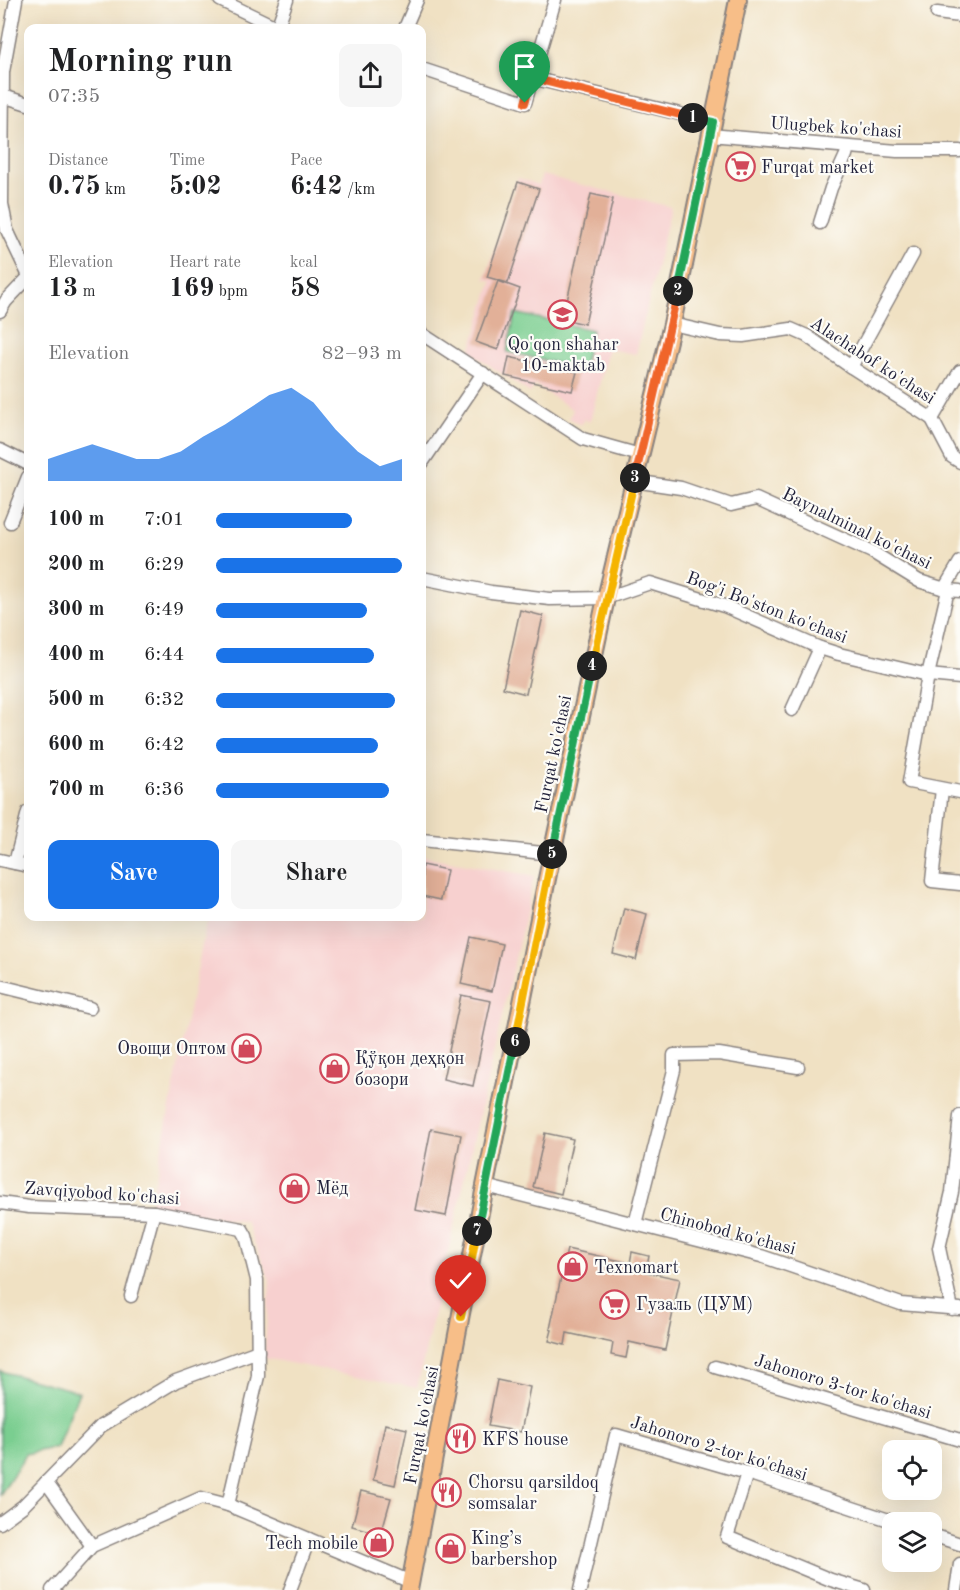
<!DOCTYPE html>
<html lang="en">
<head>
<meta charset="utf-8">
<style>
	body { margin:0; font-family:"Old Standard TT",serif; background:#f6f6f6; color:#202124; height:100vh; display:flex; flex-direction:column; font-size:22px; white-space:nowrap }
	* { box-sizing:border-box; margin:0 }
	p { font-size:20px; color:#757577 }
	.icon { flex:none; width:33px; height:33px; fill:none; stroke:currentColor; stroke-width:2; stroke-linecap:round; stroke-linejoin:round }
	.map { position:relative; flex:1; overflow:hidden }
	.drawer { position:absolute; left:24px; top:24px; width:402px; height:897px; display:flex; flex-direction:column; background:#fff; border-radius:12px; box-shadow:0 6px 24px #0002 }
	.drawer>* { flex:none }
	.fabs { position:absolute; left:882px; top:1440px; display:grid; gap:12px }
	.fabs a { display:grid; place-items:center; width:60px; height:60px; border-radius:12px; background:#fff; box-shadow:0 6px 24px #0002; font-size:30px }
	.pin { position:absolute; display:grid; place-items:center; width:51px; height:51px; color:#fff; margin:-62px -26px; border-radius:50% 50% 50% 0; rotate:-45deg; box-shadow:0 0 6px #0007 }
	.pin .icon { rotate:45deg }
	.km { position:absolute; width:30px; height:30px; margin:-15px; border-radius:50%; background:#222; color:#fff; font-size:16px; line-height:30px; text-align:center }
	.round { display:grid; place-items:center; flex:none; width:63px; height:63px; border-radius:12px; background:#f6f6f6 }
	.head { display:flex; align-items:center; justify-content:space-between; height:102px; padding:0 24px }
	h1 { font-size:33px; font-weight:600; line-height:45px }
	.stats { display:grid; grid-template-columns:repeat(3,1fr); gap:9px; height:102px; padding:6px 24px }
	.stats div { display:grid; align-content:center }
	.stats b { font-size:26px; font-weight:600 }
	.stats small { font-size:16px; font-weight:400 }
	.stats p { font-size:16px }
	.chart { height:168px; padding:12px 24px }
	.chart p { display:flex; justify-content:space-between }
	.chart svg { width:100%; height:108px; margin-top:6px; fill:#1a73e8; opacity:.7 }
	.action { display:flex; gap:12px; margin-top:auto; padding:12px 24px }
	.action a { flex:1; height:69px; border-radius:12px; background:#1a73e8; color:#fff; font-size:24px; font-weight:600; line-height:69px; text-align:center }
	.action a+a { background:#f6f6f6; color:#202124 }
	ul { padding:0 24px; list-style:none; font-size:20px }
	li { display:grid; grid-template-columns:96px 72px 1fr; align-items:center; height:45px }
	li i { height:15px; border-radius:8px; background:#1a73e8 }
	.map>svg:first-child { display:block }
	.built { fill:#f7d0cf }
	.green { fill:#7ace90; stroke:#4e7866; stroke-width:1.5 }
	.building { fill:#e2b098 }
	.lines { fill:none; stroke-linecap:round; stroke-linejoin:round }
	.minor-casing { stroke:#89827f; stroke-width:15 }
	.major-casing { stroke:#89827f; stroke-width:20 }
	.minor { stroke:#fff; stroke-width:12 }
	.major { stroke:#f7be88; stroke-width:16 }
	.split-1-casing { stroke:#fff; stroke-width:12 }
	.split-2-casing { stroke:#fff; stroke-width:12 }
	.split-3-casing { stroke:#fff; stroke-width:12 }
	.split-4-casing { stroke:#fff; stroke-width:12 }
	.split-5-casing { stroke:#fff; stroke-width:12 }
	.split-6-casing { stroke:#fff; stroke-width:12 }
	.split-7-casing { stroke:#fff; stroke-width:12 }
	.split-8-casing { stroke:#fff; stroke-width:12 }
	.split-1 { stroke:#f0652b; stroke-width:8 }
	.split-2 { stroke:#22a559; stroke-width:8 }
	.split-3 { stroke:#f0652b; stroke-width:8 }
	.split-4 { stroke:#f5b400; stroke-width:8 }
	.split-5 { stroke:#22a559; stroke-width:8 }
	.split-6 { stroke:#f5b400; stroke-width:8 }
	.split-7 { stroke:#22a559; stroke-width:8 }
	.split-8 { stroke:#f5b400; stroke-width:8 }
	.labels { text-anchor:middle; stroke-width:4.5; stroke-linejoin:round; paint-order:stroke }
	.street-label { font-size:18px; fill:#22223b; stroke:#fdfcf7 }
	.poi-label { font-size:18px; fill:#22223b; stroke:#fdfcf7; text-anchor:start }
</style>
</head>
<body>
<div class="map">
<svg width="960" height="1590" viewBox="0 0 960 1590">
	<rect width="100%" height="100%" fill="#fdfcf7"/>
	<filter id="ink" filterUnits="userSpaceOnUse"><feTurbulence type="fractalNoise" baseFrequency=".0167" numOctaves="2"/><feDisplacementMap in="SourceGraphic" scale="12" xChannelSelector="R" yChannelSelector="G"/><feConvolveMatrix kernelMatrix="1 2 1 2 8 2 1 2 1" color-interpolation-filters="sRGB"/></filter>
	<filter id="wash" filterUnits="userSpaceOnUse"><feTurbulence type="fractalNoise" baseFrequency=".008" numOctaves="4" result="noise"/><feDisplacementMap in="SourceGraphic" scale="24" xChannelSelector="R" yChannelSelector="G"/><feGaussianBlur stdDeviation="1.35" result="paint"/><feColorMatrix in="noise" values="0 0 0 0 0 0 0 0 0 0 0 0 0 0 0 0 0 1.4 0 .05"/><feComposite in="paint" operator="in"/></filter>
	<g filter="url(#wash)">
		<rect width="100%" height="100%" fill="#f0e1c3"/>
		<g class="built">
			<polygon points="542,175 671,207 636,354 608,349 590,422 584,419 581,425 569,418 573,410 535,385 530,393 470,352 492,281 485,279 518,178 539,185"/>
			<polygon points="422,856 534,876 417,1388 264,1358 270,1281 246,1222 150,1207 205,930 211,917 422,916"/>
		</g>
		<g class="green">
			<polygon points="515,313 592,330 583,369 507,352"/>
			<polygon points="0,1371 79,1392 57,1447 26,1454 0,1495"/>
		</g>
		<g id="blocks">
			<g class="building">
				<polygon points="518,182 539,189 508,283 487,277"/>
				<polygon points="591,194 613,199 585,324 563,319"/>
				<polygon points="498,281 520,289 498,350 476,342"/>
				<polygon points="509,357 577,372 572,391 505,376"/>
				<polygon points="520,610 543,616 526,694 503,688"/>
				<polygon points="422,865 447,870 441,900 422,896"/>
				<polygon points="624,908 647,914 636,960 613,954"/>
				<polygon points="471,937 502,944 492,991 461,984"/>
				<polygon points="461,995 491,1001 473,1086 443,1079"/>
				<polygon points="431,1129 461,1135 446,1216 415,1210"/>
				<polygon points="545,1133 573,1139 561,1194 533,1187"/>
				<polygon points="567,1249 630,1263 632,1252 649,1256 646,1272 680,1279 665,1350 629,1342 626,1358 611,1355 613,1343 567,1333 565,1345 549,1341 552,1330 550,1329"/>
				<polygon points="497,1380 530,1387 521,1432 488,1426"/>
				<polygon points="385,1424 407,1429 395,1485 373,1480"/>
				<polygon points="361,1491 391,1498 381,1534 352,1526"/>
			</g>
		</g>
	</g>
	<g filter="url(#ink)">
		<use href="#blocks" fill-opacity="0" stroke="#89827f" stroke-width="1.5"/>
		<g class="lines">
			<defs>
				<g id="minor">
					<polyline points="16,0 3,72 2,204 7,230 28,274"/>
					<polyline points="220,0 278,28"/>
					<polyline points="937,13 960,16"/>
					<polyline points="277,28 287,0"/>
					<polyline points="405,28 417,0"/>
					<polyline points="422,69 525,103 532,78 713,122"/>
					<polyline points="532,78 555,0"/>
					<polyline points="3,96 28,104"/>
					<polyline points="710,135 897,151 960,151"/>
					<polyline points="820,223 831,188 846,155 848,147"/>
					<polyline points="0,311 6,301 28,278"/>
					<polyline points="672,324 720,335 743,336 791,329 807,336 851,367 932,419 952,457 960,462"/>
					<polyline points="422,334 583,439 640,455"/>
					<polyline points="851,367 913,254"/>
					<polyline points="932,419 960,371"/>
					<polyline points="0,450 28,464"/>
					<polyline points="422,463 483,373"/>
					<polyline points="634,481 681,488 731,505 756,499 872,552 919,581 948,590 960,591"/>
					<polyline points="10,522 28,477"/>
					<polyline points="422,578 491,592 550,599 606,598 650,583 724,606 820,648 839,654 928,675 960,678"/>
					<polyline points="944,589 960,562"/>
					<polyline points="948,590 928,675 909,782 960,792"/>
					<polyline points="792,710 820,648"/>
					<polyline points="942,789 932,881 960,884"/>
					<polyline points="422,840 552,854"/>
					<polyline points="0,860 28,866"/>
					<polyline points="15,863 28,812"/>
					<polyline points="0,986 90,1008"/>
					<polyline points="485,1186 761,1256 901,1304 960,1309"/>
					<polyline points="0,1203 29,1207 154,1212 242,1229 246,1236 257,1280 258,1376 228,1505"/>
					<polyline points="635,1224 674,1070 674,1055 719,1054 798,1067"/>
					<polyline points="131,1296 154,1212"/>
					<polyline points="952,1309 939,1248 952,1192 960,1116"/>
					<polyline points="715,1367 960,1440"/>
					<polyline points="747,1473 727,1537 831,1580 864,1590"/>
					<polyline points="46,1482 92,1546"/>
					<polyline points="0,1523 23,1506 101,1426 176,1381 258,1351"/>
					<polyline points="932,1535 960,1544"/>
					<polyline points="52,1590 92,1546 201,1498 228,1505 411,1582"/>
					<polyline points="290,1590 309,1539"/>
					<polyline points="580,1590 616,1435 747,1473 895,1522"/>
					<polyline points="956,1590 960,1564"/>
				</g>
				<polyline id="major" points="409,1590 485,1186 552,854 606,598 672,324 738,0"/>
			</defs>
			<use href="#minor" class="minor-casing"/>
			<use href="#major" class="major-casing"/>
			<use href="#minor" class="minor"/>
			<use href="#major" class="major"/>
		</g>
	</g>
	<g class="lines" filter="url(#ink)">
		<defs>
			<polyline id="split-1" points="525,103 532,78 693,118"/>
			<polyline id="split-2" points="678,291 713,122 693,118"/>
			<polyline id="split-3" points="635,478 678,291"/>
			<polyline id="split-4" points="592,666 635,478"/>
			<polyline id="split-5" points="552,854 592,666"/>
			<polyline id="split-6" points="515,1042 552,854"/>
			<polyline id="split-7" points="477,1231 515,1042"/>
			<polyline id="split-8" points="461,1317 477,1231"/>
		</defs>
		<use href="#split-1" class="split-1-casing"/>
		<use href="#split-2" class="split-2-casing"/>
		<use href="#split-3" class="split-3-casing"/>
		<use href="#split-4" class="split-4-casing"/>
		<use href="#split-5" class="split-5-casing"/>
		<use href="#split-6" class="split-6-casing"/>
		<use href="#split-7" class="split-7-casing"/>
		<use href="#split-8" class="split-8-casing"/>
		<use href="#split-1" class="split-1"/>
		<use href="#split-2" class="split-2"/>
		<use href="#split-3" class="split-3"/>
		<use href="#split-4" class="split-4"/>
		<use href="#split-5" class="split-5"/>
		<use href="#split-6" class="split-6"/>
		<use href="#split-7" class="split-7"/>
		<use href="#split-8" class="split-8"/>
	</g>
	<defs>
		<symbol id="supermarket-ring" viewBox="-11 -11 22 22"><circle r="9.5" fill="#fdfcf7" stroke="#d1495b" stroke-width="1.5"/><path d="M-6-5.5h2.5l.6 2H6L4.5 2H-2.5L-4.4-4H-6ZM-1.5 3.2a1.3 1.3 0 1 0 .1 0ZM3 3.2a1.3 1.3 0 1 0 .1 0Z" fill="#d1495b"/></symbol>
		<symbol id="school-ring" viewBox="-11 -11 22 22"><circle r="9.5" fill="#fdfcf7" stroke="#d1495b" stroke-width="1.5"/><path d="M0-5L7-2L0 1L-7-2ZM-4 1L0 2.5L4 1V4Q0 6-4 4Z" fill="#d1495b"/></symbol>
		<symbol id="shop-ring" viewBox="-11 -11 22 22"><circle r="9.5" fill="#fdfcf7" stroke="#d1495b" stroke-width="1.5"/><path d="M-5-2.5h2.3a2.7 3.5 0 0 1 5.4 0H5L5.5 6h-11ZM-1.5-2.5h3a1.5 2.3 0 0 0-3 0Z" fill="#d1495b"/></symbol>
		<symbol id="restaurant-ring" viewBox="-11 -11 22 22"><circle r="9.5" fill="#fdfcf7" stroke="#d1495b" stroke-width="1.5"/><path d="M-5-6h1v4h1v-4h1v4h1v-4h1v5L-1.5 .5V6h-2V.5L-5-1ZM5-6V6H3V1.5H1.5Q1.5-4 5-6Z" fill="#d1495b"/></symbol>
	</defs>
	<g fill-rule="evenodd">
		<use href="#supermarket-ring" x="724" y="150" width="33" height="33"/>
		<use href="#school-ring" x="546" y="298" width="33" height="33"/>
		<use href="#shop-ring" x="230" y="1032" width="33" height="33"/>
		<use href="#shop-ring" x="318" y="1052" width="33" height="33"/>
		<use href="#shop-ring" x="278" y="1172" width="33" height="33"/>
		<use href="#shop-ring" x="556" y="1250" width="33" height="33"/>
		<use href="#supermarket-ring" x="598" y="1288" width="33" height="33"/>
		<use href="#restaurant-ring" x="444" y="1422" width="33" height="33"/>
		<use href="#restaurant-ring" x="430" y="1476" width="33" height="33"/>
		<use href="#shop-ring" x="362" y="1526" width="33" height="33"/>
		<use href="#shop-ring" x="434" y="1532" width="33" height="33"/>
	</g>
	<g class="labels">
		<g class="street-label">
			<text transform="translate(836 127) rotate(4)" y="6">Ulugbek ko'chasi</text>
			<text transform="translate(873 360) rotate(33)" y="6">Alachabof ko'chasi</text>
			<text transform="translate(857 528) rotate(26)" y="6">Baynalminal ko'chasi</text>
			<text transform="translate(767 607) rotate(21)" y="6">Bog'i Bo'ston ko'chasi</text>
			<text transform="translate(553 754) rotate(-78)" y="6">Furqat ko'chasi</text>
			<text transform="translate(102 1193) rotate(4)" y="6">Zavqiyobod ko'chasi</text>
			<text transform="translate(728 1231) rotate(15)" y="6">Chinobod ko'chasi</text>
			<text transform="translate(843 1386) rotate(17)" y="6">Jahonoro 3-tor ko'chasi</text>
			<text transform="translate(421 1425) rotate(-79)" y="6">Furqat ko'chasi</text>
			<text transform="translate(719 1448) rotate(17)" y="6">Jahonoro 2-tor ko'chasi</text>
		</g>
		<g class="poi-label">
			<text x="761" y="173">Furqat market</text>
			<text x="563" y="350" text-anchor="middle">Qo'qon shahar<tspan x="563" dy="21">10-maktab</tspan></text>
			<text x="226" y="1054" text-anchor="end">Овощи Оптом</text>
			<text x="355" y="1064">Қўқон деҳқон<tspan x="355" dy="21">бозори</tspan></text>
			<text x="316" y="1194">Мёд</text>
			<text x="594" y="1273">Texnomart</text>
			<text x="636" y="1310">Гузаль (ЦУМ)</text>
			<text x="482" y="1445">KFS house</text>
			<text x="468" y="1488">Chorsu qarsildoq<tspan x="468" dy="21">somsalar</tspan></text>
			<text x="471" y="1544">King’s<tspan x="471" dy="21">barbershop</tspan></text>
			<text x="358" y="1549" text-anchor="end">Tech mobile</text>
		</g>
	</g>
</svg>
<div class="fabs">
<a><svg class="icon" aria-label="locate" viewBox="0 0 24 24"><circle cx="12" cy="12" r="6"/><path d="M12 2v4M12 18v4M2 12h4M18 12h4"/></svg></a>
<a><svg class="icon" aria-label="layers" viewBox="0 0 24 24"><path d="M12 4l9 5-9 5-9-5zM3 14l9 5 9-5"/></svg></a>
</div>
<div class="pin" style="left:525px;top:103px;background:#1e9e55"><svg class="icon" aria-label="arrive" viewBox="0 0 24 24"><path d="M6 21V4h12l-3 4 3 4H6"/></svg></div>
<div class="pin" style="left:461px;top:1317px;background:#d93025"><svg class="icon" aria-label="check" viewBox="0 0 24 24"><path d="M5 12l5 5 9-10"/></svg></div>
<b class="km" style="left:693px;top:118px">1</b>
<b class="km" style="left:678px;top:291px">2</b>
<b class="km" style="left:635px;top:478px">3</b>
<b class="km" style="left:592px;top:666px">4</b>
<b class="km" style="left:552px;top:854px">5</b>
<b class="km" style="left:515px;top:1042px">6</b>
<b class="km" style="left:477px;top:1231px">7</b>
<section class="drawer">
<div class="head"><div><h1>Morning run</h1><p>07:35</p></div><a class="round"><svg class="icon" aria-label="share" viewBox="0 0 24 24"><path d="M12 15V3M7 8l5-5 5 5M5 13v7h14v-7"/></svg></a></div>
<div class="stats">
<div><p>Distance</p><b>0.75<small> km</small></b></div>
<div><p>Time</p><b>5:02</b></div>
<div><p>Pace</p><b>6:42<small> /km</small></b></div>
</div>
<div class="stats">
<div><p>Elevation</p><b>13<small> m</small></b></div>
<div><p>Heart rate</p><b>169<small> bpm</small></b></div>
<div><p>kcal</p><b>58</b></div>
</div>
<div class="chart"><p><span>Elevation</span>82–93 m</p>
<svg viewBox="0 0 160 44" preserveAspectRatio="none"><path d="M0 44V35L10 32L20 29L30 32L40 35L50 35L60 32L70 26L80 21L90 15L100 9L110 6L120 12L130 23L140 32L150 38L160 35V44z"/></svg>
</div>
<ul>
<li><b>100 m</b>7:01<i style="width:73%"></i></li>
<li><b>200 m</b>6:29<i style="width:100%"></i></li>
<li><b>300 m</b>6:49<i style="width:81%"></i></li>
<li><b>400 m</b>6:44<i style="width:85%"></i></li>
<li><b>500 m</b>6:32<i style="width:96%"></i></li>
<li><b>600 m</b>6:42<i style="width:87%"></i></li>
<li><b>700 m</b>6:36<i style="width:93%"></i></li>
</ul>
<div class="action"><a>Save</a><a>Share</a></div>
</section>
</div>
</body>
</html>
